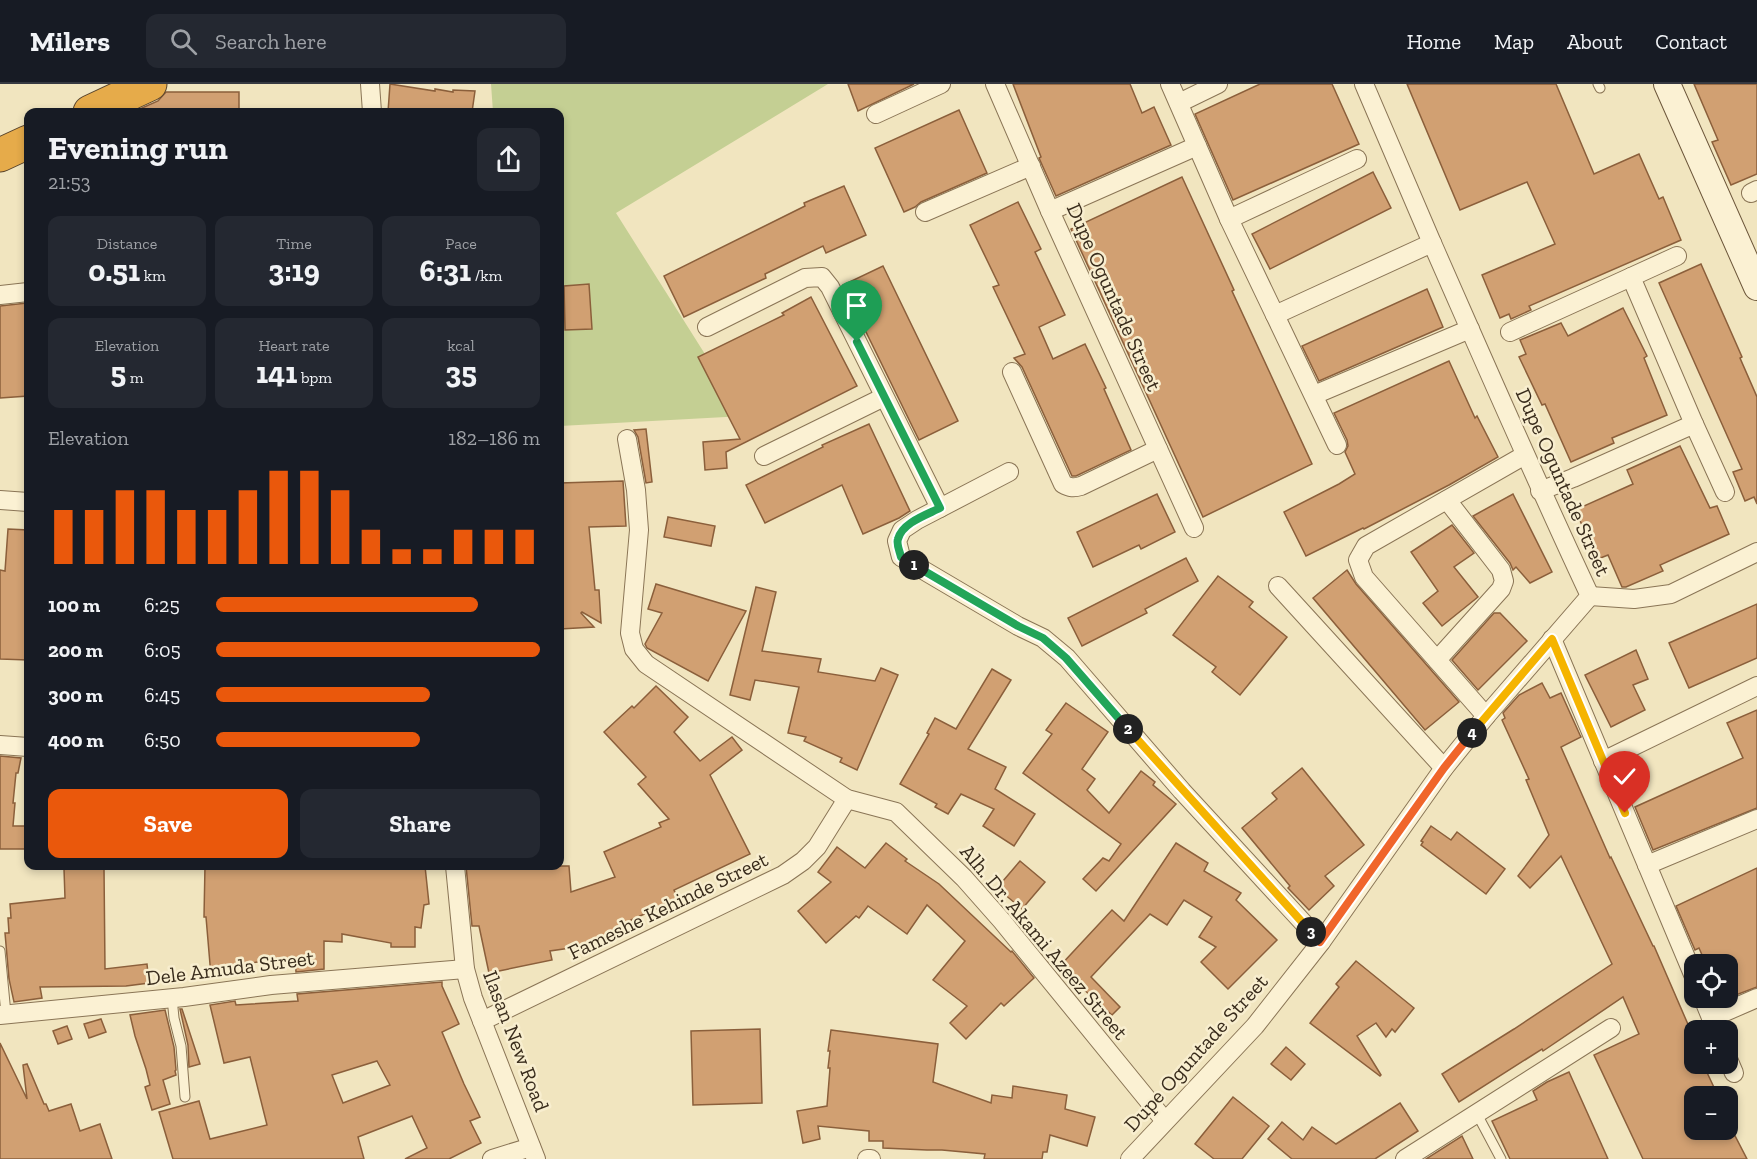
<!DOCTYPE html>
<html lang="en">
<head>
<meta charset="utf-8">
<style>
	body { margin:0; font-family:"Zilla Slab",serif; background:#242831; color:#f1f3f6; height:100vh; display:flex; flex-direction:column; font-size:22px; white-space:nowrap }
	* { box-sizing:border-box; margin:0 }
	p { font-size:20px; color:#9ea1a6 }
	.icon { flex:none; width:33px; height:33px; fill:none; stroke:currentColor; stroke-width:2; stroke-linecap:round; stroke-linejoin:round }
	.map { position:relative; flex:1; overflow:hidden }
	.details { position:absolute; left:24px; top:24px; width:540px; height:762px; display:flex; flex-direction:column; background:#171b24; border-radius:12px; box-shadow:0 3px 9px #0003 }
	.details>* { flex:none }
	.tools { position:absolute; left:1684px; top:870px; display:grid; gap:12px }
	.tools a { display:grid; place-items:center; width:54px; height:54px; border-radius:12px; background:#171b24; box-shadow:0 3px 9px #0003; font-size:30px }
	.pin { position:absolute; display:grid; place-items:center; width:51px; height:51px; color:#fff; margin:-62px -26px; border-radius:50% 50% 50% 0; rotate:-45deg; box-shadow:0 0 6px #0007 }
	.pin .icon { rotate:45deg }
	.km { position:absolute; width:30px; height:30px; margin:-15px; border-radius:50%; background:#222; color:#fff; font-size:16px; line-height:30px; text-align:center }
	.round { display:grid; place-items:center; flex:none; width:63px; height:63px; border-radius:12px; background:#242831 }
	.overview { display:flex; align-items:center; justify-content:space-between; height:102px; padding:0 24px }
	h1 { font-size:33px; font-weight:700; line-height:45px }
	.metrics { display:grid; grid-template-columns:repeat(3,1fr); gap:9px; height:102px; padding:6px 24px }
	.metrics div { display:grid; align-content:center; border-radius:12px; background:#242831; text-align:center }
	.metrics b { font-size:30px; font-weight:700 }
	.metrics small { font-size:16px; font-weight:400 }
	.metrics p { font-size:16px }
	.chart { height:168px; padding:12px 24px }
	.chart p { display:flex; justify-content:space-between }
	.chart svg { width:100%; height:108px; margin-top:6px; stroke:#ea580c; stroke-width:6 }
	.button { display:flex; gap:12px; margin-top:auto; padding:12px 24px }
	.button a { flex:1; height:69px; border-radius:12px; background:#ea580c; color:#fff; font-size:24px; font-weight:700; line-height:69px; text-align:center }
	.button a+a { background:#242831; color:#f1f3f6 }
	ul { padding:0 24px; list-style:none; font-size:20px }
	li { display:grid; grid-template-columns:96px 72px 1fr; align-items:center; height:45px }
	li i { height:15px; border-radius:8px; background:#ea580c }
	header { display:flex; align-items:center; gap:36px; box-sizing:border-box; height:84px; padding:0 30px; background:#171b24; border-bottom:2px solid #363941 }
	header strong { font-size:28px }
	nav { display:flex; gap:33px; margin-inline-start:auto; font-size:21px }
	.search { width:420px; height:54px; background:#242831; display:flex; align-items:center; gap:15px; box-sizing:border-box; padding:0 21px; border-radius:12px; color:#9ea1a6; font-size:22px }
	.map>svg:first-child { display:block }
	.green { fill:#c4cf93 }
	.building { fill:#d1a072; stroke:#8b5f3b; stroke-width:1.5; fill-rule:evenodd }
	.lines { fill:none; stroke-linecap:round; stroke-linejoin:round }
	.lane-casing { stroke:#8a7556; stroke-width:11 }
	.street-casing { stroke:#8a7556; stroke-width:20 }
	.secondary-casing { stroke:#6c563a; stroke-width:28 }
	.highway-casing { stroke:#58432b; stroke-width:35 }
	.lane { stroke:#fbf1d3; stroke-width:9 }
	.street { stroke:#fbf1d3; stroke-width:18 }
	.secondary { stroke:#fbf1d3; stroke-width:26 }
	.highway { stroke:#e6ab4a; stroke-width:33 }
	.split-1-casing { stroke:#fff; stroke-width:12 }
	.split-2-casing { stroke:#fff; stroke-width:12 }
	.split-3-casing { stroke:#fff; stroke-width:12 }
	.split-4-casing { stroke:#fff; stroke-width:12 }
	.split-5-casing { stroke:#fff; stroke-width:12 }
	.split-1 { stroke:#22a559; stroke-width:8 }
	.split-2 { stroke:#22a559; stroke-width:8 }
	.split-3 { stroke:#f5b400; stroke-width:8 }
	.split-4 { stroke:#f0652b; stroke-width:8 }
	.split-5 { stroke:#f5b400; stroke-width:8 }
	.labels { text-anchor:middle; stroke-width:5; stroke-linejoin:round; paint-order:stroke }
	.street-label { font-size:21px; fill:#392c1c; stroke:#f8eecf }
</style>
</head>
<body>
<header>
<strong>Milers</strong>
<div class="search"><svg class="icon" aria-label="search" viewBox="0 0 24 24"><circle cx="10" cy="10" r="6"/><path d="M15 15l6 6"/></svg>Search here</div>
<nav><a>Home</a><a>Map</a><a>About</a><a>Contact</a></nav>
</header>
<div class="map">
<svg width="1757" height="1075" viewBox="0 0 1757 1075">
	<rect width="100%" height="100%" fill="#f1e5bf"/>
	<polygon class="green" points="491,0 828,0 616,129 744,332 560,342 560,28 493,28"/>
	<g class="building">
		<polygon points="390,0 435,7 435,5 453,8 453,6 475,7 472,28 388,28"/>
		<polygon points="848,0 914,0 858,27"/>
		<polygon points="1013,0 1130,0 1142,29 1154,23 1171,61 1056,112 1039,74 1041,73"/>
		<polygon points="1260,0 1332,0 1359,60 1233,116 1195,30"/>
		<polygon points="1407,0 1556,0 1594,90 1639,70 1659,115 1663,113 1681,156 1529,222 1531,226 1511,235 1509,230 1500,234 1482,191 1555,160 1527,98 1460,126"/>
		<polygon points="1694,0 1757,0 1757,90 1731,101 1712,58 1718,56"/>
		<polygon points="166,8 239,8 239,28 133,28 158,17"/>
		<polygon points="959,26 987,89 921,118 915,123 904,128 875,64"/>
		<polygon points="1373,88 1391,124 1270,185 1252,150"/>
		<polygon points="1182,93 1234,206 1232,207 1312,380 1203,433 1071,145"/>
		<polygon points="844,102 866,151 826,169 823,162 765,190 766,194 684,233 664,192 805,122 804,119"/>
		<polygon points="1018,118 1041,165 1035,168 1065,231 1039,243 1053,275 1085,260 1106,304 1104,305 1131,366 1076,392 1072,392 1022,283 1014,274 1025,270 993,203 999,201 970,141"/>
		<polygon points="1701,180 1742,273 1740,274 1757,313 1757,420 1754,413 1745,417 1733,388 1742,385 1659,199"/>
		<polygon points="883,182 958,337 919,356 843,201"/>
		<polygon points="589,200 592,245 565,246 564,202"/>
		<polygon points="1427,205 1443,243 1319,297 1302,262"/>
		<polygon points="811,213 857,302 726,368 727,384 705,386 703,358 740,355 698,273 784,231 782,229"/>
		<polygon points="27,219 28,312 0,314 0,222"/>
		<polygon points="1623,224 1647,272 1644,274 1667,331 1612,354 1614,359 1571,378 1545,320 1542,321 1519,273 1526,270 1520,256 1561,239 1568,252"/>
		<polygon points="1449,277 1475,334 1477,332 1498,373 1449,401 1364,445 1363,444 1306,472 1284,428 1339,400 1355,390 1345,368 1348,362 1347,356 1334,329"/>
		<polygon points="869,340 910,427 899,434 863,450 842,401 765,439 746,401 823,363 822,361"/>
		<polygon points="646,345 652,398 646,399 638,353 634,346"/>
		<polygon points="1680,362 1710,424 1717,422 1729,450 1660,481 1663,487 1626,503 1622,503 1608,471 1598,475 1575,426 1633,400 1627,386"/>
		<polygon points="623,397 626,442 589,443 595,506 599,506 601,539 582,528 581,529 594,543 560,545 560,399"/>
		<polygon points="1157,410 1175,448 1141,465 1139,461 1093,483 1077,448"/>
		<polygon points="1513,410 1552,488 1530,499 1516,483 1513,486 1510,479 1473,432"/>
		<polygon points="668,433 715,442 711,462 664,453"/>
		<polygon points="1452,441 1474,469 1454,483 1478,513 1442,542 1423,519 1438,507 1411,468"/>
		<polygon points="8,445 28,446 28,576 0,575 0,486 5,487"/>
		<polygon points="1186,474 1198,497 1145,525 1147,529 1082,562 1068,534"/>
		<polygon points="1347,486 1356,500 1459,618 1425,646 1313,514"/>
		<polygon points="1218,492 1253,518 1249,523 1287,553 1240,611 1212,588 1216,583 1173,551"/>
		<polygon points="656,500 746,527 708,597 647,564 645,560 662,529 648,525"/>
		<polygon points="756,503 776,508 762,567 821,575 818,588 875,597 881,584 898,591 857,686 840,678 842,674 804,657 806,653 788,649 799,603 755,596 750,616 730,611"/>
		<polygon points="1757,520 1757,574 1689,604 1669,559"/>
		<polygon points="1494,529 1500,529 1527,557 1478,606 1452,576"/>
		<polygon points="1636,566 1648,595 1633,601 1645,626 1611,643 1585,591"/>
		<polygon points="992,585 1011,596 968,665 1006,683 995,705 1035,730 1014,762 983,742 994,725 961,710 948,730 935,723 937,720 900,700 929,650 927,649 935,634 956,645"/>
		<polygon points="1542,599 1550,614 1561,609 1580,651 1581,653 1561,663 1610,774 1611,773 1653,862 1654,862 1690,945 1688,946 1695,961 1695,980 1703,980 1718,1012 1695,1012 1695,1046 1732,1046 1747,1075 1643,1075 1594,971 1639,950 1623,913 1543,967 1542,965 1459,1018 1442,990 1514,945 1612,880 1561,772 1530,804 1518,792 1549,751 1526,696 1529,695 1502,636 1505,634 1503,629 1519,611"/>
		<polygon points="656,602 688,633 674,648 700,677 732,653 742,666 710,691 750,770 674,806 678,815 631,836 633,842 584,860 585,862 550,867 552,876 489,889 479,842 472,842 466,782 569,782 571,808 615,793 604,768 661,743 659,739 669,735 638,700 646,693 604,648 632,622 634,624"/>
		<polygon points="1066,619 1108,648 1082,685 1095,695 1087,706 1109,729 1141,687 1155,698 1153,701 1176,720 1096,807 1083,795 1103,774 1109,777 1121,760 1023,689 1052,650 1046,646"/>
		<polygon points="1757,626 1757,724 1653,766 1635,723 1743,674 1727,639"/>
		<polygon points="0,672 21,674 18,689 16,689 13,719 15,719 13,742 28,742 28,765 0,765"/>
		<polygon points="1302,684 1364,761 1325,792 1334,802 1309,826 1288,804 1290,802 1242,744 1277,715 1272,709"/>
		<polygon points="1431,742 1451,756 1457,748 1505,785 1486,810 1421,761 1423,758 1421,757"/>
		<polygon points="886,759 907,775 905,777 939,800 1011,868 1012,867 1034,894 1004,922 1001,919 966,955 950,939 967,922 933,896 965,857 927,821 907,850 868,822 859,834 856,832 826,859 798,827 831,798 818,788 837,763 865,784"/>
		<polygon points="1176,759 1208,779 1204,787 1241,809 1236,816 1277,856 1228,905 1201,878 1216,863 1199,853 1212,833 1184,816 1167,841 1150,830 1091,893 1120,923 1112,931 1059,883 1112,826 1124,837"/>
		<polygon points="1020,777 1045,798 1022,825 997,804"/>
		<polygon points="205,782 425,782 429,820 424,821 421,844 415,843 415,863 391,863 391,859 342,850 342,858 324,857 324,885 296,888 295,873 236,881 236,889 211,892 206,833 204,833"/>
		<polygon points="104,784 105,885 147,880 149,899 126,902 40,903 42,914 14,918 9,895 5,849 9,849 8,834 11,834 10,820 65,814 64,785"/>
		<polygon points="1757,784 1757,903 1728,914 1728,880 1706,880 1699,864 1695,866 1676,822"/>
		<polygon points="1356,877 1414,924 1395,948 1392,945 1386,953 1376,939 1357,952 1381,991 1380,992 1310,939 1339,903 1336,900"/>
		<path d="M442,898v4l17,38 -17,8 22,52 16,33 -10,4 11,22 -32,16h-44l22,-11 -15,-32 -54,21 6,22h-191l-14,-47 40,-11 11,38 57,-14 -17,-68 -26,6 -14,-58 25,-4 1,4 62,-4 -1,-7zM377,977l13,24 -47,18 -11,-28z"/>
		<polygon points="180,925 182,925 200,980 189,983 188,961"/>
		<polygon points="165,926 174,963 176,986 175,987 176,991 163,996 170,1020 152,1026 145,1003 150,1001 146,985 135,952 130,931"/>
		<polygon points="101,935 106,948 89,954 84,940"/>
		<polygon points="67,942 72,955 58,960 53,947"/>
		<polygon points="760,945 762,1019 693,1021 691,947"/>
		<polygon points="831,946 938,960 933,998 991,1019 992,1011 1012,1014 1013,1002 1067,1011 1065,1025 1095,1033 1087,1062 1050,1051 1047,1068 1043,1068 1042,1075 984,1075 985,1070 942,1066 927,1066 883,1064 883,1057 869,1057 869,1047 818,1042 820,1055 803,1059 797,1027 827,1022 830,984 828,984 830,967 828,967"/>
		<polygon points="0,959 27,1015 23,981 27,980 44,1020 46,1020 49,1027 71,1020 80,1047 100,1040 112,1075 0,1075"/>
		<polygon points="1286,963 1305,980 1291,996 1271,980"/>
		<polygon points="1569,988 1608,1075 1510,1075 1492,1037 1537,1016 1533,1007 1547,998"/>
		<polygon points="1233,1013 1269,1042 1242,1075 1214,1075 1195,1060"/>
		<polygon points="1400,1019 1418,1047 1375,1075 1292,1075 1268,1055 1282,1038 1303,1056 1312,1043 1336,1060"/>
		<polygon points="1462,1052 1473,1075 1426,1075"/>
	</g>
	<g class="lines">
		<defs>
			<g id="lane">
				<polyline points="1598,0 1600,4"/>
				<polyline points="0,867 6,930"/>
				<polyline points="172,914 174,934 181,962 185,1013"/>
				<polyline points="1477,1030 1501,1075"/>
			</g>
			<g id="street">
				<polyline points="370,0 372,28"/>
				<polyline points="995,0 1050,127 1194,444"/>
				<polyline points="1364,0 1432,159"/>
				<polyline points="1179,19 1218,0"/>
				<polyline points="876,30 941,0"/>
				<polyline points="1751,109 1757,106"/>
				<polyline points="1050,127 1197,62"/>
				<polyline points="925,128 1031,82"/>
				<polyline points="1229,135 1357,75"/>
				<polyline points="1677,172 1631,193 1694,340"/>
				<polyline points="0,211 28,208"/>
				<polyline points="1275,231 1337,361"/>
				<polyline points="707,243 805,194 822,193 830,203 940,424"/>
				<polyline points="1510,248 1631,193"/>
				<path d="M1012,288l51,112c7,4 11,4 18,2l77,-37"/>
				<polyline points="1314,311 1470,245"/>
				<polyline points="627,355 636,406 639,446 630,549 634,565 646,580 847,715 896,728 964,794 1002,837 1165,1037"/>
				<polyline points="764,372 884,313"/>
				<polyline points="1009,388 917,436 902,446 897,457 901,473 1018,542 1043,554 1067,574 1182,707 1321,858"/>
				<polyline points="1540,407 1573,394 1694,340 1725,408"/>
				<polyline points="0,416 28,418"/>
				<polyline points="1278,502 1444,684"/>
				<polyline points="1590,512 1634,515 1671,510 1757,468"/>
				<polyline points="1552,555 1695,895"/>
				<polyline points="1437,576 1501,505 1504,497 1501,486 1447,416"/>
				<polyline points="1486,632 1364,493 1358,476 1366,462 1525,371"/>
				<polyline points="0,661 28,663"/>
				<polyline points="1603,677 1757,602"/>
				<polyline points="1647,781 1757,735"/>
				<polyline points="455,782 465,885 473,914 536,1075"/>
				<polyline points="1703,914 1716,946"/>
				<polyline points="0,931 184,913 271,901 465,885"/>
				<polyline points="1711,934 1757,914"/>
				<polyline points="482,937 783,791 803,777 817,763 847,715"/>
				<polyline points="1728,975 1734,989"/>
				<polyline points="492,1075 531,1063"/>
				<polyline points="867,1075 871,1075"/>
				<path d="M1130,1075l125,-133 66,-84 123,-174 42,-52 104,-120c-55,-117 -106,-235 -158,-353l-157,72 -46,-96 -59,-135"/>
				<polyline points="1405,1075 1611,944"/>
			</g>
			<polyline id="secondary" points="1667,0 1757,203"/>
			<g id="highway">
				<polyline points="90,28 150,0"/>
				<polyline points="0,71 28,58"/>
			</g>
		</defs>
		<use href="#lane" class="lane-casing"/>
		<use href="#street" class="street-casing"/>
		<use href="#secondary" class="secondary-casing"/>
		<use href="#highway" class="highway-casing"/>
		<use href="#lane" class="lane"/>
		<use href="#street" class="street"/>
		<use href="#secondary" class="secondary"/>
		<use href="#highway" class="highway"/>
	</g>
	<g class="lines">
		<defs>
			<path id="split-1" d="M857,258l83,166c-14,7 -38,15 -42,31 -2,5 2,13 3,18l13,8"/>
			<polyline id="split-2" points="914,481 1018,542 1043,554 1066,574 1128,645"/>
			<polyline id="split-3" points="1128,645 1311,848"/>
			<polyline id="split-4" points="1311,848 1320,858 1444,684 1472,649"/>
			<polyline id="split-5" points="1472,649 1552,555 1625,729"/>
		</defs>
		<use href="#split-1" class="split-1-casing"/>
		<use href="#split-2" class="split-2-casing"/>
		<use href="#split-3" class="split-3-casing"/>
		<use href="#split-4" class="split-4-casing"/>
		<use href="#split-5" class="split-5-casing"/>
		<use href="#split-1" class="split-1"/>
		<use href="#split-2" class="split-2"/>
		<use href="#split-3" class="split-3"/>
		<use href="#split-4" class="split-4"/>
		<use href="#split-5" class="split-5"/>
	</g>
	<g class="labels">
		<g class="street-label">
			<text transform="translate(1114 213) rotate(66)" y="7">Dupe Oguntade Street</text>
			<text transform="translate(1563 398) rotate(66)" y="7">Dupe Oguntade Street</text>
			<text transform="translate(668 822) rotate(-26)" y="7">Fameshe Kehinde Street</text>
			<text transform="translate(1044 858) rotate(50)" y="7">Alh. Dr. Akami Azeez Street</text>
			<text transform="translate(230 884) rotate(-7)" y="7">Dele Amuda Street</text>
			<text transform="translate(516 957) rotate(69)" y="7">Ilasan New Road</text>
			<text transform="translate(1196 969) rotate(-48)" y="7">Dupe Oguntade Street</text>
		</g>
	</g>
</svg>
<div class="tools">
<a><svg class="icon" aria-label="locate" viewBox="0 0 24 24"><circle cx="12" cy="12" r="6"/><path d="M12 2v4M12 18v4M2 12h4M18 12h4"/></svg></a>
<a>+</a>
<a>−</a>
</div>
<div class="pin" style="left:857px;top:258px;background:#1e9e55"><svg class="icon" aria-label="arrive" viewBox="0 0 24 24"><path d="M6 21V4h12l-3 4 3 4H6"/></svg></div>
<div class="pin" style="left:1625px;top:729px;background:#d93025"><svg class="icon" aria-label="check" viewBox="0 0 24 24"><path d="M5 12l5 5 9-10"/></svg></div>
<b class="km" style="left:914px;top:481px">1</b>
<b class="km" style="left:1128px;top:645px">2</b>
<b class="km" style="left:1311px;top:848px">3</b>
<b class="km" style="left:1472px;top:649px">4</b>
<section class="details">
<div class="overview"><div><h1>Evening run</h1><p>21:53</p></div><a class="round"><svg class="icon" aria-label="share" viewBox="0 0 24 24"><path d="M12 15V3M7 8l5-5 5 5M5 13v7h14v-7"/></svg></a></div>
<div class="metrics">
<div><p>Distance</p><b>0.51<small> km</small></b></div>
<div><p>Time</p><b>3:19</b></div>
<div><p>Pace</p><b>6:31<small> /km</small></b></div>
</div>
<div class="metrics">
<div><p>Elevation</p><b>5<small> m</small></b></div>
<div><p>Heart rate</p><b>141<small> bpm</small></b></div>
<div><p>kcal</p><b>35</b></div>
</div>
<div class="chart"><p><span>Elevation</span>182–186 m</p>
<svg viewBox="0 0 160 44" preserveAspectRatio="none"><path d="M5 44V22M15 44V22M25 44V14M35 44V14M45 44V22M55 44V22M65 44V14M75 44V6M85 44V6M95 44V14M105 44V30M115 44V38M125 44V38M135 44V30M145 44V30M155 44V30"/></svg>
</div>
<ul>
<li><b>100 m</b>6:25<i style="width:81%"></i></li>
<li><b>200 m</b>6:05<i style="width:100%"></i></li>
<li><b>300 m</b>6:45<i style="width:66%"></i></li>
<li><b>400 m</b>6:50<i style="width:63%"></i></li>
</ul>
<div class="button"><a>Save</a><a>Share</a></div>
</section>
</div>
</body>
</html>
